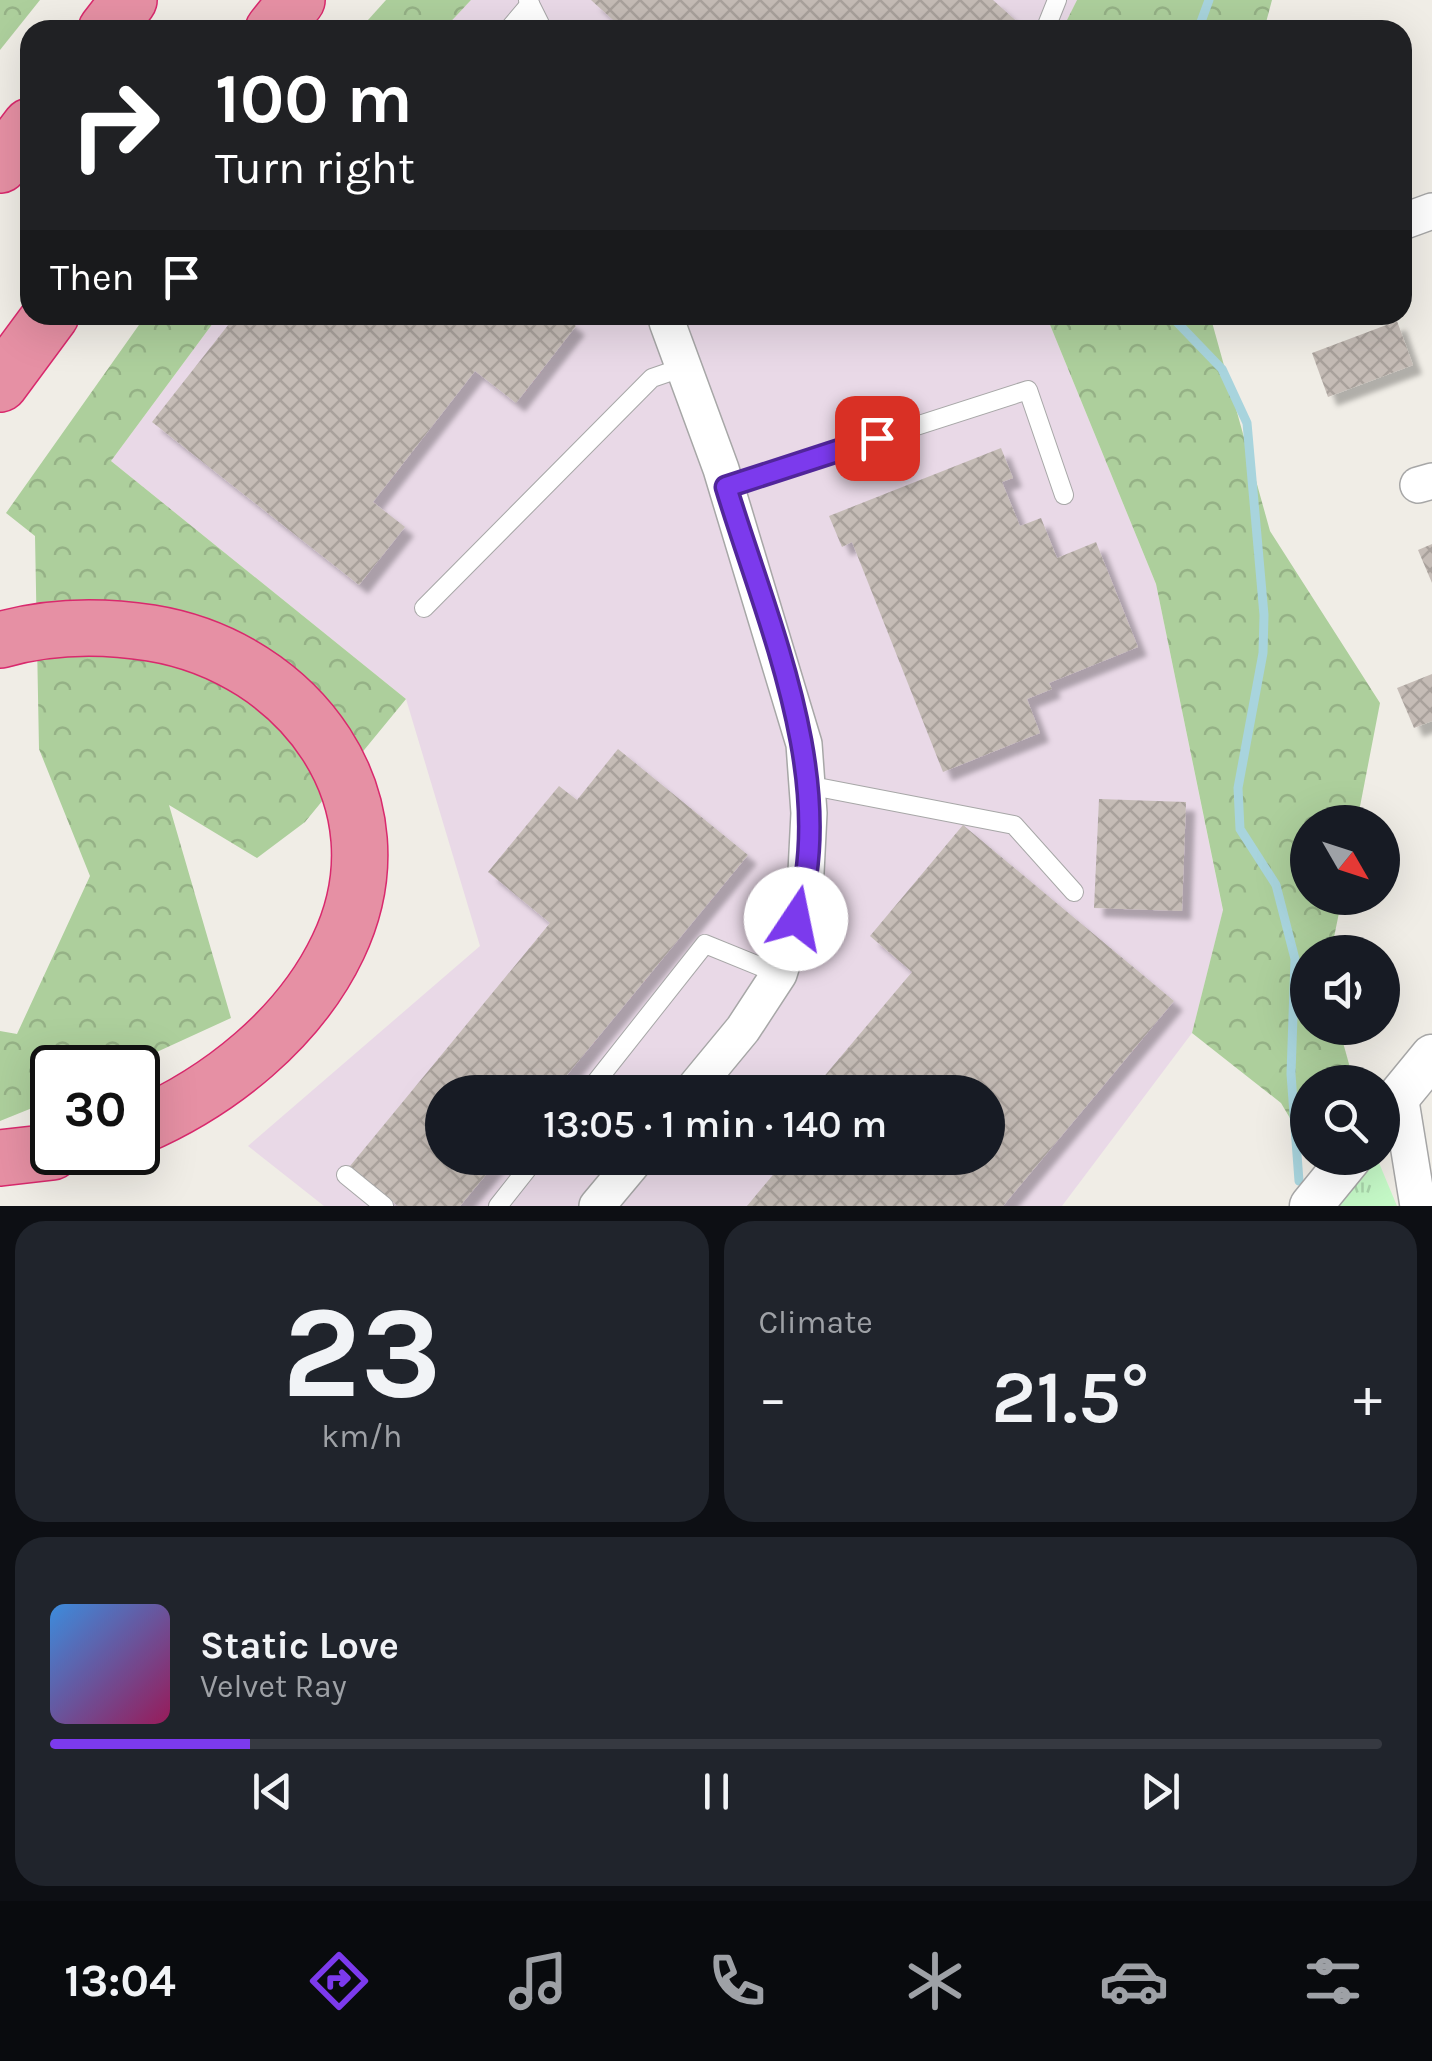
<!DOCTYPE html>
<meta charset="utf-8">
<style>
:root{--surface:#171b24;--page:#20242c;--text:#f1f3f6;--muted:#9ea1a6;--line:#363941;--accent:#7c3aed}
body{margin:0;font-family:Karla,sans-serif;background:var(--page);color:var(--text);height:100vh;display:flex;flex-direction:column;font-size:38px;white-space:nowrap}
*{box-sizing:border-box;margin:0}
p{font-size:32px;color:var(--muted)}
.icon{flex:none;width:55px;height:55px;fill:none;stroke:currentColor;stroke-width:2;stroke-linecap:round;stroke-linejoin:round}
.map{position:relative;height:1206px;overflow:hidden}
.panel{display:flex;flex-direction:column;gap:15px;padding:15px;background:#0d0f14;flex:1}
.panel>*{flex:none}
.hud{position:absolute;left:20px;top:20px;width:1392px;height:305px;border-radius:30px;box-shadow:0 10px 40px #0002;background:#202124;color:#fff;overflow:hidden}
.needle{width:65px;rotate:129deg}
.buttons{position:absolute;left:1290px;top:805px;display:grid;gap:20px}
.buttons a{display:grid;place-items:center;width:110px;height:110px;border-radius:50%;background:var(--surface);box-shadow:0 10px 40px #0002;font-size:50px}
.speed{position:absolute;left:30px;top:1045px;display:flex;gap:20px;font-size:50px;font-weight:700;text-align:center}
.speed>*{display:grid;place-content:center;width:130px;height:130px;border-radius:50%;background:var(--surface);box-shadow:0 10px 40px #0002;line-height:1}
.speed .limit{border:5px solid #111;border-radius:15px;background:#fff;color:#111}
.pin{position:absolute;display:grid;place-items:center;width:85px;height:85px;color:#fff;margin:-42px;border-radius:20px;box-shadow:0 5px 15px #0006}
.me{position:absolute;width:110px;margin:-55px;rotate:11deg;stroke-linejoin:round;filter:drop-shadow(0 0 8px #0008)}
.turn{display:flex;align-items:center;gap:35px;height:210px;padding:0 30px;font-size:45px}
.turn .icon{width:130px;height:130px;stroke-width:2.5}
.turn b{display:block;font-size:70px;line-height:85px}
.then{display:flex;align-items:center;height:95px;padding:0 30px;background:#0003;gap:20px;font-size:38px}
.big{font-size:75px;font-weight:600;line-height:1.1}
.panel .tile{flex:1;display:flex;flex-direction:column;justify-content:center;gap:15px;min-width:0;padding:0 35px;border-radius:30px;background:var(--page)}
.panel .dial{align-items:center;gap:0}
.dial b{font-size:130px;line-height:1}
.song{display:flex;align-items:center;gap:30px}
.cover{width:120px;height:120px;border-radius:15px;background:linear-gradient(135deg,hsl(210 70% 55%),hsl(330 70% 35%))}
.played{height:10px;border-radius:5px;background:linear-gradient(90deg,var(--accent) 15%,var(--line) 15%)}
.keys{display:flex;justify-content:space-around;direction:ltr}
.heat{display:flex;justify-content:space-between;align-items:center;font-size:55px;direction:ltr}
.panel .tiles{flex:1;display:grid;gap:15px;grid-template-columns:1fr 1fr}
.tile:last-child{grid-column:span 2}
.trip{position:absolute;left:425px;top:1075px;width:580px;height:100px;border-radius:50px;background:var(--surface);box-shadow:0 10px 40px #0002;font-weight:600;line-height:100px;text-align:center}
.tabs{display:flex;height:160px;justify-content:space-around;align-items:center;background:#090b0e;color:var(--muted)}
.tabs .icon{width:70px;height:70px}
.tabs .current{color:var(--accent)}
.tabs b{font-size:45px;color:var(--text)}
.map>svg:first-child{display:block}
.industrial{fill:#e9d9e7;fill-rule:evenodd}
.forest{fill:url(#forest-crowns)}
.park{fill:url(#park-tufts)}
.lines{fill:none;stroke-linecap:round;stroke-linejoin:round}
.stream{stroke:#a8d4dd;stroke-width:9}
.building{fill:url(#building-cross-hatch);filter:url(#shadow)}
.service-casing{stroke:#a7a7a7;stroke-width:20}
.minor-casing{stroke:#a7a7a7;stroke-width:38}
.tertiary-casing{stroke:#a7a7a7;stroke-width:45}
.motorway-casing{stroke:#d9296d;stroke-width:58}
.service{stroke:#fff;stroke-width:18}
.minor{stroke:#fff;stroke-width:35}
.tertiary{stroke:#fff;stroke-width:42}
.motorway{stroke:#e690a4;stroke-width:55}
.route-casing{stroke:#51269a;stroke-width:25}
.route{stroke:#7c3aed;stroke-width:18}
</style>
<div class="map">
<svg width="1432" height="1206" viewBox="0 0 1432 1206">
<defs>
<pattern id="forest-crowns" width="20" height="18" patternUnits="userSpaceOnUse" patternTransform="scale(2.5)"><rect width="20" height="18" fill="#adcf9c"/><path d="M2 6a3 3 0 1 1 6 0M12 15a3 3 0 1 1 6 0" fill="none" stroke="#95b186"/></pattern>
<pattern id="park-tufts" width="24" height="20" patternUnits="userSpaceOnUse" patternTransform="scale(2.5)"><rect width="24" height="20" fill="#c5f9c7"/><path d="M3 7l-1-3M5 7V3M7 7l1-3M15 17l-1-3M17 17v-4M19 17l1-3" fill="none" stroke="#a9d5ab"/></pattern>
<pattern id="building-cross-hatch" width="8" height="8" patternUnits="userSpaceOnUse" patternTransform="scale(2.5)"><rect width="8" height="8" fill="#c5bcb6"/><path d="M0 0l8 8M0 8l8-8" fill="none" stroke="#a9a19c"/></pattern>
<filter id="shadow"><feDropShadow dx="9" dy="9" stdDeviation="2.5" flood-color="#0004"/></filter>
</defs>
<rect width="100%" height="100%" fill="#f0ede6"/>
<g class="industrial">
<path d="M471,0h606l-15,30h-619z"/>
<path d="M219,315h827l110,269 67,327 -31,122 -130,173h-738l-76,-60 232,-200 -74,-247 -295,-238zM442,1092h546v66h-546z"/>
</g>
<g class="forest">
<path d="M0,0h40l-40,50z"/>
<path d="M386,0h85l-28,30h-84z"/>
<path d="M1077,0h195l-8,30h-202z"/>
<path d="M146,315h73l-108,146 295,238 -101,123 -48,36 -88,-53 62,213 -107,49 -72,1v32l-52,21v-90l17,3 73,-158 -51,-127 -4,-213 -29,-23z"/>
<path d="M1046,315h164l60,216 110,172 -23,119h-49v76h34l-11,54h-23v76h31l15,54h-46l-1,65 -26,-44 -89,-70 31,-123 -67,-326z"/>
</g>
<path class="park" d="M1362,1158h15l20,48h-75z"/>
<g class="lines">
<g class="stream">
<path d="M1198,30l11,-30"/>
<path d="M1170,315l52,54 25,54 17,192 -1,38 -25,135 2,41 36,56 19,74 -4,115 8,107"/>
</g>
</g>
<g class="building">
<path d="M591,0h402l29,26 -3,4h-395z"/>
<path d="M236,315h326l14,11 -60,77 -41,-32 -102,131 32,25 -46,58 -207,-163z"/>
<path d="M1397,321l16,44 -85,32 -16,-44z"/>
<path d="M1001,448l12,30 -11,4 18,44 21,-8 16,40 39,-16 42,105 -89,36 3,6 -25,10 13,34 -97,39 -91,-230 -10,5 -13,-31z"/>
<path d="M1432,544v39l-14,-33z"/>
<path d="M1432,674v47l-18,7 -17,-40z"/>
<path d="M618,749l130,106 -195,237h-111v66h58l-40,48h-62l-48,-40 200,-243 -62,-51 71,-86 18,14z"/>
<path d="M1099,799l87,3 -4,109 -88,-3z"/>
<path d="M963,825l211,176 -171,205h-256l40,-48h201v-66h-177l101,-120 -42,-36z"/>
</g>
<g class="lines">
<g class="service-casing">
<g id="service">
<path d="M528,0l15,30"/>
<path d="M508,30l22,-26"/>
<path d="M1045,30l12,-30"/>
<path d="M726,487l302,-97 36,105"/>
<path d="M424,608l228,-230 32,-11"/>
<path d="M807,785l207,40 60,67"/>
<path d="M588,1092l117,-148 74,30"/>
<path d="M346,1175l38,31"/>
<path d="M498,1206l38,-48"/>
</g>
</g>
<g class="minor-casing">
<g id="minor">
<path d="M1402,222l30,-11"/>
<path d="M667,322l54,147 83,275 5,69 -4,79 -26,82 -36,55 -52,63"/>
<path d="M1418,485l14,-4"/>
<path d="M1400,1095l18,111"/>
<path d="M597,1206l40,-48"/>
</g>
</g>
<g class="tertiary-casing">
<g id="tertiary">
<path d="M1382,1117l50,-61"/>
<path d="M1311,1206l39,-48"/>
</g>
</g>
<g class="motorway-casing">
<g id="motorway">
<path d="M106,30l23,-30"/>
<path d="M273,30l24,-30"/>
<path d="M0,165l30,-39"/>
<path d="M0,384l51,-69"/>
<path d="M0,640c49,-14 100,-15 151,-7 148,24 257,168 187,314 -39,82 -119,145 -200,180"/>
<path d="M0,1158l52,-6"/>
</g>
</g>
<use href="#service" class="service"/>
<use href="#minor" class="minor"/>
<use href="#tertiary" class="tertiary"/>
<use href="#motorway" class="motorway"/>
</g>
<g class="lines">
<g class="route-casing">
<path id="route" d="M796,919c44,-137 -30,-300 -70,-432l151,-49"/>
</g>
<use href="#route" class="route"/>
</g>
</svg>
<div class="buttons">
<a><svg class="needle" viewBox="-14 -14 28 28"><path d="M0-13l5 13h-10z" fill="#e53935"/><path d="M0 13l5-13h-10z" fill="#9ea1a6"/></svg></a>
<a><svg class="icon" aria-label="sound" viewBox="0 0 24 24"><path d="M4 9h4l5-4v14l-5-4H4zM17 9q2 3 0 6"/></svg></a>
<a><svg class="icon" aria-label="search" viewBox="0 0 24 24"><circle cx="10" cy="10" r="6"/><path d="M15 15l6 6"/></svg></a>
</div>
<div class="speed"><div class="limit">30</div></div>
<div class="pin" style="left:877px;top:438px;background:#d93025"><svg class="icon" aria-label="arrive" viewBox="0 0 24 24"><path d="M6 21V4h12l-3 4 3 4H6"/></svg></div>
<svg class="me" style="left:796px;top:919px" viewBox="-20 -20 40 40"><circle r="19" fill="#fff"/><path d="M0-13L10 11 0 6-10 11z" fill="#7c3aed"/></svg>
<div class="trip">13:05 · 1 min · 140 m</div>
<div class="hud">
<div class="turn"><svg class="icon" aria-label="right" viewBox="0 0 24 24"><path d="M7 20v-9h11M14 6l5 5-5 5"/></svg><div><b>100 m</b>Turn right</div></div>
<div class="then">Then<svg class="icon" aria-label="arrive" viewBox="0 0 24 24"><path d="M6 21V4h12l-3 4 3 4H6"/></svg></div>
</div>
</div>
<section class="panel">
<div class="tiles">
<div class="tile dial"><b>23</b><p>km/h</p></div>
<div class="tile"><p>Climate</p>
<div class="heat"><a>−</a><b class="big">21.5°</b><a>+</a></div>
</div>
<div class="tile">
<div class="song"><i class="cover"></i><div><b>Static Love</b><p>Velvet Ray</p></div></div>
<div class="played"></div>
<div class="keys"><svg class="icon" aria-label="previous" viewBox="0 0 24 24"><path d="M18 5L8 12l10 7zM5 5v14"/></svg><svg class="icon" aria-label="pause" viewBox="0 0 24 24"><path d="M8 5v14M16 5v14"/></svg><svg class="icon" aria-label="next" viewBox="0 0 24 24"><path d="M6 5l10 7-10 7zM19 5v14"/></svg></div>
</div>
</div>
</section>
<nav class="tabs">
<b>13:04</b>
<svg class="icon current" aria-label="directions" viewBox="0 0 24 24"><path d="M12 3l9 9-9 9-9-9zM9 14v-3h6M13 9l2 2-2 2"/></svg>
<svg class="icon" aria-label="music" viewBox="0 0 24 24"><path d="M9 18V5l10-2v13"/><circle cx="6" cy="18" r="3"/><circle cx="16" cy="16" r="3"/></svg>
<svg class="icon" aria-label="phone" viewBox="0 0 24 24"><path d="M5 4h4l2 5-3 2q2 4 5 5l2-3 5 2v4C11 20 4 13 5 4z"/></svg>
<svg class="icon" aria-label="climate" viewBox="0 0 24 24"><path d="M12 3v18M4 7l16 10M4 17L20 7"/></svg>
<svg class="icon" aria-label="car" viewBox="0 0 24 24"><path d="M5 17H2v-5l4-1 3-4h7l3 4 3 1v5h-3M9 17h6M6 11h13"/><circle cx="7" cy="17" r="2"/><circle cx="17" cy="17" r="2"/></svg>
<svg class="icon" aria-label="filters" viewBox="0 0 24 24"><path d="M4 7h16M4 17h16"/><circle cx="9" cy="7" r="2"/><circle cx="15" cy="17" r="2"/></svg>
</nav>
